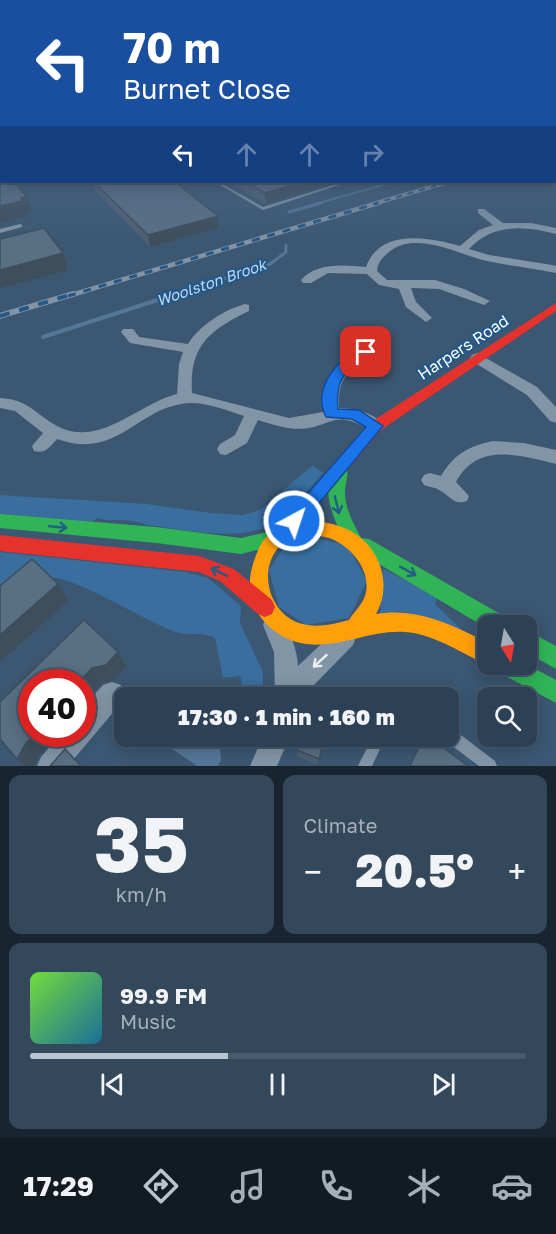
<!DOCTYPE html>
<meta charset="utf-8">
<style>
:root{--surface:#2c4156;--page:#34485c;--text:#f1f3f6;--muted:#a6afb9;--line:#485a6c;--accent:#bac4ce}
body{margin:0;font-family:"Golos Text",sans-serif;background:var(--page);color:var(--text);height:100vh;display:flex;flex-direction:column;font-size:22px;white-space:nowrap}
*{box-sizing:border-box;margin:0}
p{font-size:20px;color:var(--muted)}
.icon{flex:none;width:33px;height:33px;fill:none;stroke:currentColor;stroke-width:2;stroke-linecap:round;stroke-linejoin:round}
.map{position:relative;height:766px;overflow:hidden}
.details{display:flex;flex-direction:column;gap:9px;padding:9px;background:#18242f;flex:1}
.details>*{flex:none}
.hud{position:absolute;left:0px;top:0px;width:556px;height:183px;box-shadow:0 3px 15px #0003,0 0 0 2px var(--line);background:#1a4fa0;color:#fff;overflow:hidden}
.needle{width:39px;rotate:169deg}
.controls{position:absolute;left:477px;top:615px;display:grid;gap:12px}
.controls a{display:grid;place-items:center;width:60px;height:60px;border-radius:12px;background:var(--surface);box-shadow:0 3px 15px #0003,0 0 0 2px var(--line);font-size:30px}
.speed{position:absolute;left:18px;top:669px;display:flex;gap:12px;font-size:30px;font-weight:700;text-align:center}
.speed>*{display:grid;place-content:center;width:78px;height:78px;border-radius:50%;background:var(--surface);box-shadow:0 3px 15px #0003,0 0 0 2px var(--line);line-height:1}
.speed .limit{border:9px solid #d22;background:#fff;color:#111}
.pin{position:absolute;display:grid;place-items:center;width:51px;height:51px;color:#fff;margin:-26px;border-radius:12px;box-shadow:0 3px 9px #0006}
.me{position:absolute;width:66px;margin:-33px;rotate:40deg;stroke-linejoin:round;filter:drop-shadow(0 0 4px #0008)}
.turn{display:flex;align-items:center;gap:21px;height:126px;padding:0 24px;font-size:27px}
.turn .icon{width:78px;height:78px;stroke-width:2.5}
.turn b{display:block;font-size:42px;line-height:51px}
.lanes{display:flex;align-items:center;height:57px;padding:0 24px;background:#0003;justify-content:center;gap:30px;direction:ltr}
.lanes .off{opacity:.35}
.big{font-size:45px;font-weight:800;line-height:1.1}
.details .tile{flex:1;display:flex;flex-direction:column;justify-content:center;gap:9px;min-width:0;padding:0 21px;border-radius:12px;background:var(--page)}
.details .dial{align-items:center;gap:0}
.dial b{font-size:78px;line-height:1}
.song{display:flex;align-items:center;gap:18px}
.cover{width:72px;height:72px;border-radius:9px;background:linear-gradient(135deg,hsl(100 70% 55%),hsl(200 70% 35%))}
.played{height:6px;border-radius:3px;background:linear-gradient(90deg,var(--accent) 40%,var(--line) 40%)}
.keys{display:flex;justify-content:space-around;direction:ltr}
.heat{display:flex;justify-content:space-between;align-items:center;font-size:33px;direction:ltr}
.details .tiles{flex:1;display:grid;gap:9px;grid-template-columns:1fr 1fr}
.tile:last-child{grid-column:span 2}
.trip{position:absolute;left:114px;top:687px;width:345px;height:60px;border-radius:12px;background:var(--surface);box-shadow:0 3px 15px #0003,0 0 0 2px var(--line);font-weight:800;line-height:60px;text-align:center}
.menu{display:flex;height:96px;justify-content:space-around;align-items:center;background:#121a22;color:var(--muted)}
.menu .icon{width:42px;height:42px}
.menu .active{color:var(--accent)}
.menu b{font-size:27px;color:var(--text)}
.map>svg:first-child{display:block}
.green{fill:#396e9f}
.water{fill:#547798}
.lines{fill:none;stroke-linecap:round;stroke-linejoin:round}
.stream-far2{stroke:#547798;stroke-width:2}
.stream-far1{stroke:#547798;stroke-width:3}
.stream{stroke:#547798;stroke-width:4}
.lane{fill:#8295a7;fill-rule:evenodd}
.street{fill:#8295a7;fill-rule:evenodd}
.fast{fill:#30b455;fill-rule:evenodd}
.slow{fill:#ff9f0a;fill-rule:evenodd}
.jam{fill:#e5322d;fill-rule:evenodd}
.rail-far2-casing{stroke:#8293a5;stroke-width:4}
.rail-far1-casing{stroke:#8293a5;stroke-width:4.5}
.rail-casing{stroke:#8293a5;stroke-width:6}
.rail-far2{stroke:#245889;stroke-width:2;stroke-dasharray:6;stroke-linecap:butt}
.rail-far1{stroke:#245889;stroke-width:3;stroke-dasharray:8;stroke-linecap:butt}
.rail{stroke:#245889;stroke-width:4;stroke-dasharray:10;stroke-linecap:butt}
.wall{fill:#4d5f72}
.shaded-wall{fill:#3e4e5c}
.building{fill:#596f84;stroke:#3e4e5c;stroke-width:1.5}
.oneway{stroke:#255d86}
.oneway2{stroke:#eceff2}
.route{fill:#1a73e8;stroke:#114b97;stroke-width:1.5}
.labels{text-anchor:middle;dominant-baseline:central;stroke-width:4.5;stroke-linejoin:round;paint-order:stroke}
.far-water-label{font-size:15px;font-style:italic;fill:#bcd8f1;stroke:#245889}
.street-label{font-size:16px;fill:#fff;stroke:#245889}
</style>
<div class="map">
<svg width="556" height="766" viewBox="0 0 556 766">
<rect width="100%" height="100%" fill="#3b5772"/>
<g class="green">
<path d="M313,465l10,8c-14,15 -28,35 -45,47 -32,25 -95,9 -132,5 -16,-8 -31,-2 -49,-7l-7,5 -90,-9v-19l147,9 64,9 32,2 17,-5z"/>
<path d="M305,536l42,9 20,36 -18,37 -43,7 -27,-18 -10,-37 17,-26z"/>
<path d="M0,552l186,20 22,6 33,28 -1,17 23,49v25h-18l-5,-21 -17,2 -8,-40c-15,-7 -22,-2 -35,-5 -36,-10 -106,-61 -140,-56 -13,1 -27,7 -40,10z"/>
<path d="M383,569l54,27 -2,8 29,28 -84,-19z"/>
</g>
<path class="water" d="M155,737h64l2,23 -3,6h-21z"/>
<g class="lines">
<path class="stream-far2" d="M315,204l79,-22"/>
<g class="stream-far1">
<path d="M289,212l32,-9"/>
<path d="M171,296l99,-32 16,-12v-7"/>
</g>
<path class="stream" d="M43,337l133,-43"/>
<g class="lane">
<path d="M215,182h4l44,25 80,-25h5l-85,28z"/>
<path d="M20,224l2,1v2l-22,6v-4z"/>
<path d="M448,728l5,1 42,32 2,5h-18l-36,-27v-3h5z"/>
<path d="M373,736h13l-14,30h-14z"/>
</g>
<g class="street">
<path d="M478,209h6l19,14h28l25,5v6c-31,-8 -63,-11 -87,15l20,6 63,10 4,1v7c-23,-5 -46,-7 -69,-12 -28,-6 -71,-31 -98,-9 -7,6 -11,10 -12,19l10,9h48l29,9 26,12 -6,4 -45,-16 -28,-1 5,14 16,16 -6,4 -20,-15 -7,-18 -20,-4 -12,-11 -39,-1 -17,10h-8l-2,-3c16,-18 43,-15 65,-13 14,-39 63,-30 94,-21l19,-16 14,-5 -15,-12z"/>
<path d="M245,304l4,1v6c-39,19 -60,34 -57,82l97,25 34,-6c0,-30 12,-56 44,-64l7,4 -2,3c-25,15 -34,23 -33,53 14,0 37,5 45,18l-2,4c-13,4 -23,-9 -36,-10 -11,-2 -21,4 -32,7 -21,5 -36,-1 -56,-7l-11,23 -21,12 -6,-1 -3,-5 3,-5 15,-9 9,-19c-19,-6 -43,-16 -63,-12 -45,7 -66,56 -124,35 -7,8 -12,15 -23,12l-2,-5 11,-13 -28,-22 -15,-3v-10c30,1 37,19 61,30 40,18 79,-25 116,-34l2,-30 4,-12 -53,-9 -9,-11 2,-3h10l6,8 49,7c12,-19 36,-34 57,-40z"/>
<path d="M477,353l60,34 19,20v16l-6,-2 -23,-26 -55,-34 -2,-3 2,-3z"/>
<path d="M493,441l31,2 32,7v14c-36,-9 -79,-22 -100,18l13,14 -2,5c-14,5 -17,-6 -28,-11 -4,-3 -10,-3 -15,-5l-3,-5 3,-5 6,-2 11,3c13,-22 28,-30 52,-35z"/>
<path d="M274,614l8,3c8,17 15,30 16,49l39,-37 8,-3 8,3 3,8 -3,8 -40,41 -8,12h-30l-1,-46 -11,-27 3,-8z"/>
<path d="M112,682l9,3 3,9 -3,9 -53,63h-31l4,-9 20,-23h21v-26l21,-23z"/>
<path d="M263,736h27l-13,30h-27z"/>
</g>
<g class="fast">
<path d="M340,464l6,2c4,8 -2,20 -1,29 1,16 9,29 16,43l8,1 140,80 3,7h-24v3l-131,-78 -3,-6 -8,-1c-12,-25 -26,-52 -12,-78z"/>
<path d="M0,514l156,13 85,11 39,-9 6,2 3,6 -3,6 -45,11 -85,-11 -156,-15z"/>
<path d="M526,630l30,16v23l-30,-17z"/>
<path d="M496,664h30l30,16v23l-58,-31z"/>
</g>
<path class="slow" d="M308,520c14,1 28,4 41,10 31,16 44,54 27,84 41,-7 77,11 112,29v21h2l-2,2 -7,-4c-24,-12 -49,-28 -76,-30 -42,-3 -80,26 -121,5 -10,-5 -20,-14 -26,-24 -13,-24 -9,-42 1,-65 9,-20 29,-24 49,-28zM308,535c10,1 19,1 28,6 19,10 36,33 29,55 -3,9 -12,17 -16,24 -15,4 -31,8 -46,4 -32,-7 -46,-51 -25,-76 8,-9 20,-11 30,-13z"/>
<g class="jam">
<path d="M556,303v8l-175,119 -92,109 -6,3 -6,-3 -3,-5 3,-5 94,-107z"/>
<path d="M0,535l199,21 35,13 38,31 3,7 -3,7 -7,3 -7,-3 -38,-33 -21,-9 -199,-21z"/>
</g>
<g class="rail-far2-casing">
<path id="rail-far2" d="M373,204l75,-22"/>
</g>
<g class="rail-far1-casing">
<path id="rail-far1" d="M68,296l310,-93"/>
</g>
<g class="rail-casing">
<path id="rail" d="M0,316l73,-22"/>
</g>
<use href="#rail-far2" class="rail-far2"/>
<use href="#rail-far1" class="rail-far1"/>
<use href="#rail" class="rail"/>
</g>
<g class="wall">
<path d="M93,182h82l44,46 -69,19 -54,-55z"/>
<path d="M229,182h108l-71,22z"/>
<path d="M424,736l44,30h-59z"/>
<path d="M323,744l-6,21 -20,-9v-6z"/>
</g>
<g class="shaded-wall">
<path d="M0,153h2v12l-2,1z"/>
<path d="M302,182h35l-71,22 -1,-11z"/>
<path d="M27,197l5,15 -6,2 1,3 -27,6v-17z"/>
<path d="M218,216l1,12 -69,19 -2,-12z"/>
<path d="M63,253l5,17 -68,18v-18z"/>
<path d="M58,584l10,17 -68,61v-27z"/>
<path d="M118,652l8,15 -12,13 -13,3 -19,21v-22h-3l13,-14z"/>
<path d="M35,734h23l-19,22 -5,10h-9l-8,-7 9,-16z"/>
</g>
<g class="building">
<rect x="0" y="133" width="2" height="20"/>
<path d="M0,178h2v4h12l13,15 -6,1 1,3 -22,5z"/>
<path d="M94,182h81l43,34 -70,19z"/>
<path d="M247,182h55l-37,11z"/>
<path d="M44,228l19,25 -63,17v-31z"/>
<path d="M32,559l26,25 -58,51v-49z"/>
<path d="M84,620l34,32 -12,13 -14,3 -13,14h-47v52h3l-9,9 -9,16 -17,-20v-37z"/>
<path d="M301,736l24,1 -6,22 -22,-9z"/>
<path d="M424,736h4l40,30h-58z"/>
<path d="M65,749l16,17h-31z"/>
</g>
<defs><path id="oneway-shaft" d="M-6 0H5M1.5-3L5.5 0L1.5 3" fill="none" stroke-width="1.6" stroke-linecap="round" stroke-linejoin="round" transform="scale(1.5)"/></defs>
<g class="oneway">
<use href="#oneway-shaft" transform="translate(337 505) rotate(76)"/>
<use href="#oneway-shaft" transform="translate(58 527) rotate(5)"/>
<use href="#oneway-shaft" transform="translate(408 571) rotate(29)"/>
<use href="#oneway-shaft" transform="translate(219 572) rotate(-154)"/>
</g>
<use class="oneway2" href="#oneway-shaft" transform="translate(320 661) rotate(138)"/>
<linearGradient id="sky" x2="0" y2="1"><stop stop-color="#20303f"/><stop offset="0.55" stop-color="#4f6987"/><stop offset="1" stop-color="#4f6987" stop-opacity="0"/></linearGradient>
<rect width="556" height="241" fill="url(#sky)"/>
<path class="route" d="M366,348l5,1v6c-25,14 -36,23 -33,54l21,1 24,16 -83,100 -6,3 -6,-3 -2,-5 2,-5 78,-89 -14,-8 -26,-2c-15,-29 13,-62 40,-69z"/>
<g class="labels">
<g class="far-water-label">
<text transform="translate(211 282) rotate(-19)">Woolston Brook</text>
</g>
<g class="street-label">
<text transform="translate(463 347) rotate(-33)">Harpers Road</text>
</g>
</g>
</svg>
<div class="controls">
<a><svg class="needle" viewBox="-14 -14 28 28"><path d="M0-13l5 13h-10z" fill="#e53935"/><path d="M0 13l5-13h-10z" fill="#a6afb9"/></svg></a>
<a><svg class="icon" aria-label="search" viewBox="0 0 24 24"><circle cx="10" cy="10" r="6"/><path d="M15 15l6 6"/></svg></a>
</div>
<div class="speed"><div class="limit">40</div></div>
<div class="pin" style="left:366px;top:352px;background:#d93025"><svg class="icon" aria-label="arrive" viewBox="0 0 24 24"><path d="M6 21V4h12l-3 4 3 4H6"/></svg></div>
<svg class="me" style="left:294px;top:521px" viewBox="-20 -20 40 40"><circle r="17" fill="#1a73e8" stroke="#fff" stroke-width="3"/><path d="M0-11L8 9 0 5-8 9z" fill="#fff"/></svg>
<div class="trip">17:30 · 1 min · 160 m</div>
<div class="hud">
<div class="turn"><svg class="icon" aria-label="left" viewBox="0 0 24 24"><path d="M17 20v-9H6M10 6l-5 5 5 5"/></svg><div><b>70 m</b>Burnet Close</div></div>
<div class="lanes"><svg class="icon" aria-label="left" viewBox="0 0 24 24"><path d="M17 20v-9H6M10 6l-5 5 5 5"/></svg><svg class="icon off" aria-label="ahead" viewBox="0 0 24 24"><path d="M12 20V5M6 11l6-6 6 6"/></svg><svg class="icon off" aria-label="ahead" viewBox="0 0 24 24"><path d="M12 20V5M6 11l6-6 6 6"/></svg><svg class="icon off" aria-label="right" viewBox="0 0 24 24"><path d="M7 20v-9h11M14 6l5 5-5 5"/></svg></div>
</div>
</div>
<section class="details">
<div class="tiles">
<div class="tile dial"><b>35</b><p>km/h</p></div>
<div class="tile"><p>Climate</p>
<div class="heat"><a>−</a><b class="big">20.5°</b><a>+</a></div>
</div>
<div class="tile">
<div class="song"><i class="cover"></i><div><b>99.9 FM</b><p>Music</p></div></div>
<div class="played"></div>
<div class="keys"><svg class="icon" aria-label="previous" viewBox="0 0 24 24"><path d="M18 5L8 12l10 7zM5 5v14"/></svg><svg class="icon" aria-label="pause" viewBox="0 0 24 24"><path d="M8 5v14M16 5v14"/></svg><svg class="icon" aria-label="next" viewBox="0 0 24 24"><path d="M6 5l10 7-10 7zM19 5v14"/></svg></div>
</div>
</div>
</section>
<nav class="menu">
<b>17:29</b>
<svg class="icon active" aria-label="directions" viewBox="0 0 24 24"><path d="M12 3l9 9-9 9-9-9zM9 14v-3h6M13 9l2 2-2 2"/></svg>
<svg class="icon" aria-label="music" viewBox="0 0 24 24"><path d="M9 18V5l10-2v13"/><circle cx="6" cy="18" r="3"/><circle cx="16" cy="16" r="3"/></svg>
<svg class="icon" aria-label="phone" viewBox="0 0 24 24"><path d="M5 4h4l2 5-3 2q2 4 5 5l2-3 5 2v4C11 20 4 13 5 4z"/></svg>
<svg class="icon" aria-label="climate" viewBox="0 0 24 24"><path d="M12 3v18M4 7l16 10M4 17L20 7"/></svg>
<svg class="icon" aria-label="car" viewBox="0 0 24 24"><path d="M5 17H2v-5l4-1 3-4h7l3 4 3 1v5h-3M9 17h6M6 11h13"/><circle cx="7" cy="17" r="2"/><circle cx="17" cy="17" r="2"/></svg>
</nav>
